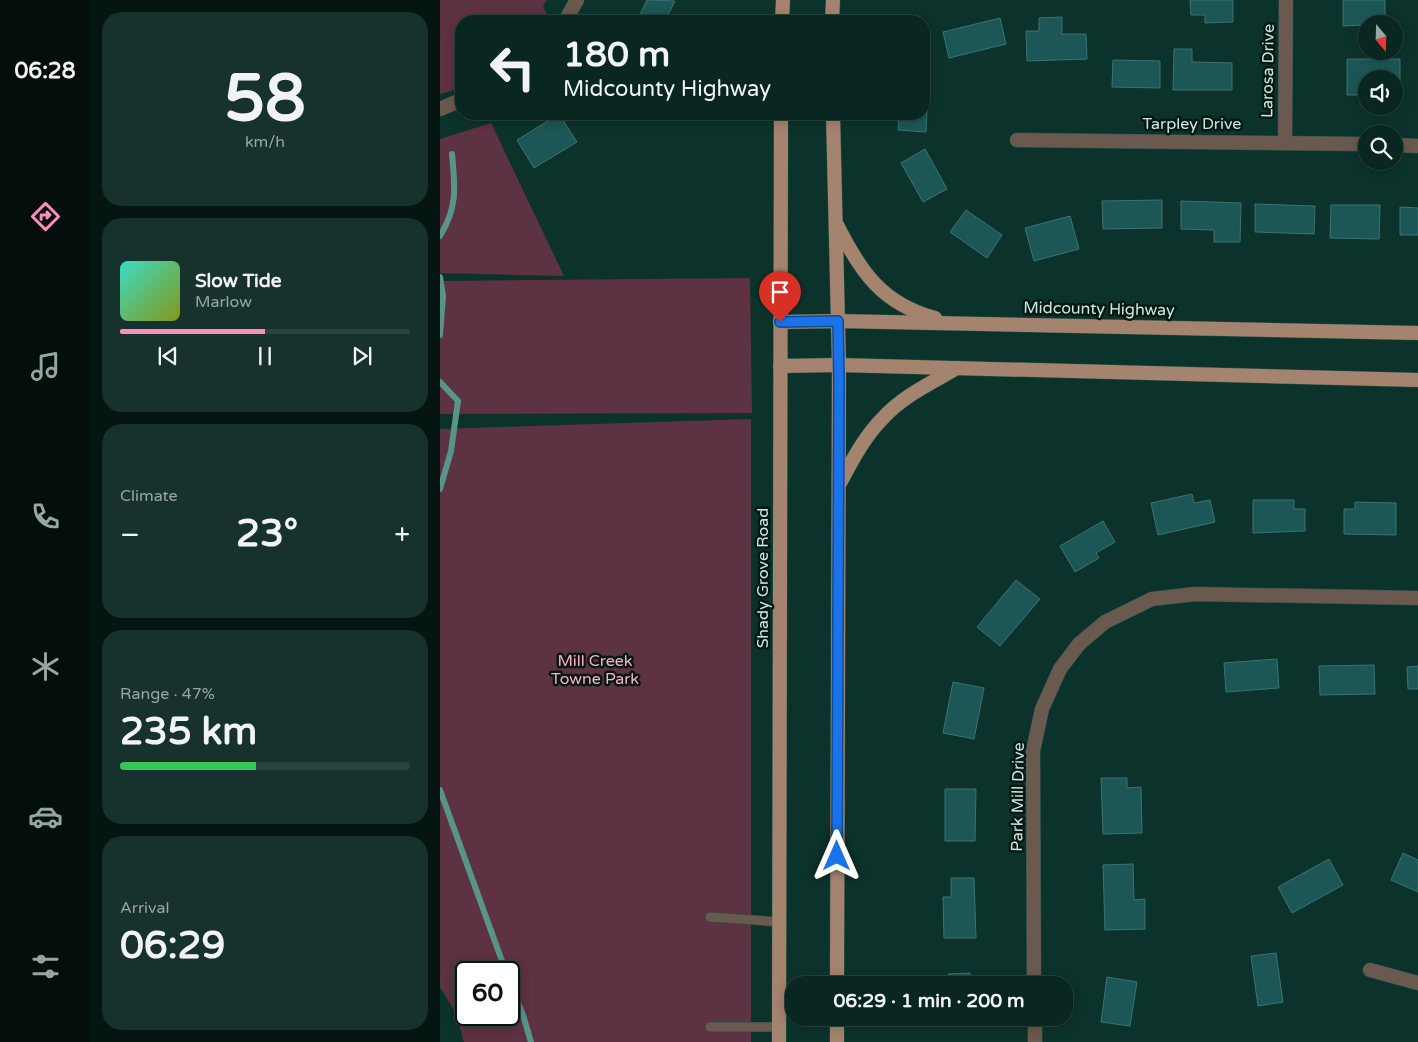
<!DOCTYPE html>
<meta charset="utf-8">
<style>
:root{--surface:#092620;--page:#17322d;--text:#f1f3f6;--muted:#99a5a5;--line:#29433e;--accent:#fe8ebb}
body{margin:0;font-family:"Varela Round",sans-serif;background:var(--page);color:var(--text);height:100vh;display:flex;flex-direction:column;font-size:19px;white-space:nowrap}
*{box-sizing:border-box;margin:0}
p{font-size:16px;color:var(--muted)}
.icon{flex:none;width:28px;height:28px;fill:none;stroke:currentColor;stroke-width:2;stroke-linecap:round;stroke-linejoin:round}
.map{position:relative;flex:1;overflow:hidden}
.details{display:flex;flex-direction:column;gap:12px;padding:12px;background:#051512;width:350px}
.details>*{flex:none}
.banner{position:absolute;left:15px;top:15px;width:475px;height:105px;border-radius:20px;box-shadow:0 2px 12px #0003,0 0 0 1px var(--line);background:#092620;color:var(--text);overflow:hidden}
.needle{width:32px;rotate:161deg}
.tools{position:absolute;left:918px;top:15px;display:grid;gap:10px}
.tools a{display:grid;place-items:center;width:45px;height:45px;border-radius:50%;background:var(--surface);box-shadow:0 2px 12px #0003,0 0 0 1px var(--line);font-size:25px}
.speed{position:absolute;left:15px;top:961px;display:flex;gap:10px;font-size:25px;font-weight:700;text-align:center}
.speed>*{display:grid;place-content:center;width:65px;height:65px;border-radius:50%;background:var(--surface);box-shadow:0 2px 12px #0003,0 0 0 1px var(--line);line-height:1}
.speed .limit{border:2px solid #111;border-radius:8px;background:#fff;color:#111}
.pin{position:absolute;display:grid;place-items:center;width:42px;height:42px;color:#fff;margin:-51px -21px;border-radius:50% 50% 50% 0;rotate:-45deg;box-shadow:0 0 5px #0007}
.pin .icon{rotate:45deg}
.me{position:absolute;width:55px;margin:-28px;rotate:0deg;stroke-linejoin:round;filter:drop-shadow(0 0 4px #0008)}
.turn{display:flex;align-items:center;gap:18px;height:105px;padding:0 25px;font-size:22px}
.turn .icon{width:65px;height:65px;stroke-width:2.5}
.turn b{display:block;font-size:35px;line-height:42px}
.big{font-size:38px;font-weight:700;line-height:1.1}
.details .card{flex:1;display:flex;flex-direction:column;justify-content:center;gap:8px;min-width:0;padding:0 18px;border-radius:20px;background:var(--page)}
.details .dial{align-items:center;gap:0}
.dial b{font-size:65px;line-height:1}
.song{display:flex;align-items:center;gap:15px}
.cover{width:60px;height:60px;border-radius:8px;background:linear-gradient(135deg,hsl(170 70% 55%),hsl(70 70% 35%))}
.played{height:5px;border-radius:2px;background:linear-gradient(90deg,var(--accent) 50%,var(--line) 50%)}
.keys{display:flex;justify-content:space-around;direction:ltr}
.heat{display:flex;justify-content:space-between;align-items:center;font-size:28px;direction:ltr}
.charge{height:8px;border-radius:4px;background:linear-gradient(90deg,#34c759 47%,var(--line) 0)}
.trip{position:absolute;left:345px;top:976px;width:288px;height:50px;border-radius:20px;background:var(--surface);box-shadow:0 2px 12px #0003,0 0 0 1px var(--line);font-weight:700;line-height:50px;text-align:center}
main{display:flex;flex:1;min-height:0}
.tab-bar{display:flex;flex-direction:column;width:90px;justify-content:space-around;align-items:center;background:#040f0d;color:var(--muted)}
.tab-bar .icon{width:35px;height:35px}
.tab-bar .selected{color:var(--accent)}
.tab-bar b{font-size:22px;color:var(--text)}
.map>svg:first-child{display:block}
.green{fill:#5d3243;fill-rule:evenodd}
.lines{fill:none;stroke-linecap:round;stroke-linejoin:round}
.stream{stroke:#589588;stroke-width:6}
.building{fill:#1d5656;stroke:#3c7373}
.service-casing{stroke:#2b5048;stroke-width:10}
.minor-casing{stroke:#2b5048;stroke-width:15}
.primary-casing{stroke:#2b5048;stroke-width:15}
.service{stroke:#69594e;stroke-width:9}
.minor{stroke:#69594e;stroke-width:14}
.primary{stroke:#a4846f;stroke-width:14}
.route-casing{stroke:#114b97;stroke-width:12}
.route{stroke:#1a73e8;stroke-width:9}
.labels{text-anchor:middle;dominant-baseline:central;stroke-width:5;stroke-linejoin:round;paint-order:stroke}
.street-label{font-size:16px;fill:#cde7df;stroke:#041914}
.park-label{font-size:16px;fill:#feaccb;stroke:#041914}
</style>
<main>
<nav class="tab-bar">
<b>06:28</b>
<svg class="icon selected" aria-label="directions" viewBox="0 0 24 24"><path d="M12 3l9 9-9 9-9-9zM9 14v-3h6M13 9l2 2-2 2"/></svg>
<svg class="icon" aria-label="music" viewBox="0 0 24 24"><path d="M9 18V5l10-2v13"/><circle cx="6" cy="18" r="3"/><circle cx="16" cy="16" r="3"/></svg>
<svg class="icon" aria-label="phone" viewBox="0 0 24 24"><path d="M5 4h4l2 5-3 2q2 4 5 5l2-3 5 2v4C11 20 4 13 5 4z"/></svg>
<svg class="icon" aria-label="climate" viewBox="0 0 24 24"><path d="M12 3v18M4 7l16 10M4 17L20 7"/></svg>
<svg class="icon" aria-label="car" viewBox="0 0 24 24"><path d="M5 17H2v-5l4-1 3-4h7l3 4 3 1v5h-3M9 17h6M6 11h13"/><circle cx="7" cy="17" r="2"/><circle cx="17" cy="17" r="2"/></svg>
<svg class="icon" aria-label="filters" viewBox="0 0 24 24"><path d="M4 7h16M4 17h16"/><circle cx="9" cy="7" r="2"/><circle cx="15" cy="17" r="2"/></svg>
</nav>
<section class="details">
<div class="card dial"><b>58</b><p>km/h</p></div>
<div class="card">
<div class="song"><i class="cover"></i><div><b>Slow Tide</b><p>Marlow</p></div></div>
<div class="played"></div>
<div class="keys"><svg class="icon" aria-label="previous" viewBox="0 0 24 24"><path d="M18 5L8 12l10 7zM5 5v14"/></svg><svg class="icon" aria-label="pause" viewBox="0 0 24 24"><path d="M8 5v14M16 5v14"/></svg><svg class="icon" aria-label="next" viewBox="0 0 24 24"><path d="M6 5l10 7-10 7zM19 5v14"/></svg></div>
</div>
<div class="card"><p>Climate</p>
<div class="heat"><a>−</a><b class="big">23°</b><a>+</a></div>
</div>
<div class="card"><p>Range · 47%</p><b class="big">235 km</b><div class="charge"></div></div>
<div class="card"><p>Arrival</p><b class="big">06:29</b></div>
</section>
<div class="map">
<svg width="978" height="1042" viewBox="0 0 978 1042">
<rect width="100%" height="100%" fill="#0c332b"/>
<g class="green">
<path d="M0,0h107l-4,6 6,12 -2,3h-86v67l-21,6z"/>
<path d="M51,123l73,153 -124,-3v-134z"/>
<path d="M310,278l2,135 -312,1v-133z"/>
<path d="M311,419v623h-287l-8,-28 -16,-27v-558zM26,972h43v43h-43z"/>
</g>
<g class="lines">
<g class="stream">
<path d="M0,236c18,-29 15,-50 12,-82"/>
<path d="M0,277l3,19 -3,39"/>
<path d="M0,382l18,19 -7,50 -11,38"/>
<path d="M0,790l66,182"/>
<path d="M69,980l14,35 8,27"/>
</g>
</g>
<g class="building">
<path d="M207,0l28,1 -10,20h-28z"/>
<path d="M750,0h43v22l-28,1v-8h-14z"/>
<path d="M903,0h42v24l-42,2z"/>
<path d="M622,17v17h24l1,25 -60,2 -1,-30h13v-13z"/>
<path d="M560,18l6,26 -57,14 -6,-26z"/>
<path d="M734,49h18v13l40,1v27h-59z"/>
<path d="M907,59h53v30h-6v-10h-28v16h-19z"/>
<path d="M673,60l47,1v27l-48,-1z"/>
<path d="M484,72h5l-3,60 -28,-2 1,-16h25z"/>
<path d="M119,114l18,28 -43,26 -17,-28z"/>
<path d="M485,149l22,40 -24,13 -22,-39z"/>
<path d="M722,200v28l-59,1 -1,-28z"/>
<path d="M741,201l60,2 -1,39h-26v-12l-33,-1z"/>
<path d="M815,204l60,2 -1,28 -59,-2z"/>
<path d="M891,205h49l-1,34 -49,-1z"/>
<path d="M960,207l18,1v27h-18z"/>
<path d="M526,210l36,25 -15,23 -37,-26z"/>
<path d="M630,216l9,33 -45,12 -9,-33z"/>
<path d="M752,494l2,9 16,-3 5,22 -57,13 -7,-32z"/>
<path d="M813,500h41v9h11v22l-52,2z"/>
<path d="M915,502l41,1v32l-52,-1v-25h11z"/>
<path d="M663,521l12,21 -19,11 3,5 -24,14 -15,-26z"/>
<path d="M576,580l24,19 -40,47 -23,-19z"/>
<path d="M837,659l2,29 -53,4 -2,-29z"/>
<path d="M934,665l1,29 -55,1 -1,-29z"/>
<path d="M978,666v23h-10l-1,-22z"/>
<path d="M513,682l31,6 -10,51 -31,-6z"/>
<path d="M661,778h26v10l14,-1 1,46 -39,1z"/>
<path d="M505,789h31l-1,52h-30z"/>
<path d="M963,853l15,7v32l-27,-12z"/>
<path d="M889,859l14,26 -51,28 -14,-26z"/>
<path d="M693,864l1,36 11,-1v30l-40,1 -2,-65z"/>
<path d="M511,878h23l2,60h-32l-1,-41h8z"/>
<path d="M836,953l7,49 -25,4 -7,-50z"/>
<path d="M530,973v12h-21l-1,-11z"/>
<path d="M667,977l30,5 -7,44 -29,-4z"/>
<path d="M504,1018h28v6l-28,1z"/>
</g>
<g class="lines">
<g class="service-casing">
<g id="service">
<path d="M270,917l71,5"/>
<path d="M270,1027h70"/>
</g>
</g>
<g class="minor-casing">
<g id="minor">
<path d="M125,21l12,-21"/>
<path d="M0,109l21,-9"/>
<path d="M577,140l349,4"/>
<path d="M845,142l1,-142"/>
<path d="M954,145l24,1"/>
<path d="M930,970l48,13"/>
<path d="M594,985l-1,-234 9,-42 18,-40 19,-25 26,-22 47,-23 43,-5 223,4"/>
<path d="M595,1018v24"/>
</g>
</g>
<g class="primary-casing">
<g id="primary">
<path d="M342,21l1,-21"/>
<path d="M392,21l1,-21"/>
<path d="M393,114l6,251 -2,620"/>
<path d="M397,225c23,46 45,79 98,93"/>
<path d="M340,322l58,-1 580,12"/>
<path d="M340,366l59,-1 579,15"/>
<path d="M400,483c12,-22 24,-46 43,-65 20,-22 48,-35 74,-50"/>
<path d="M397,1018v24"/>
<path d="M339,1042l2,-928"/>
</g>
</g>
<use href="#service" class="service"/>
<use href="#minor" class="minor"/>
<use href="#primary" class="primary"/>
</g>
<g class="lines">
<g class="route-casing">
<path id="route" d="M340,322l58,-1 1,61 -2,474"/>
</g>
<use href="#route" class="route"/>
</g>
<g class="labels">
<g class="street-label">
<text transform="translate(828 71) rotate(-89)">Larosa Drive</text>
<text x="752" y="124">Tarpley Drive</text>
<text transform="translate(659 309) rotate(1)">Midcounty Highway</text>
<text transform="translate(323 578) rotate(-90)">Shady Grove Road</text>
<text transform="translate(578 797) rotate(-89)">Park Mill Drive</text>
</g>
<g class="park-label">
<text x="155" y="661">Mill Creek<tspan x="155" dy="18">Towne Park</tspan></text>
</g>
</g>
</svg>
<div class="tools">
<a><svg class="needle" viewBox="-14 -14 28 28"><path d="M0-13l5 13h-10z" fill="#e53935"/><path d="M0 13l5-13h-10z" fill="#99a5a5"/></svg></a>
<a><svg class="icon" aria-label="sound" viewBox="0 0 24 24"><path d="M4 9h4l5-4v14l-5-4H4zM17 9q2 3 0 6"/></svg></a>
<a><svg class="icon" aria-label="search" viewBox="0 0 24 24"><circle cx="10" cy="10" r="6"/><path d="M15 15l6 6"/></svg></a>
</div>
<div class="speed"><div class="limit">60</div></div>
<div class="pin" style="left:340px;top:322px;background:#d93025"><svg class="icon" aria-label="arrive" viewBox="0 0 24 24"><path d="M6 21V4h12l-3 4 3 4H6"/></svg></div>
<svg class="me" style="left:397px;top:856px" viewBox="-20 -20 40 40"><path d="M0-17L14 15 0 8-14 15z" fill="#1a73e8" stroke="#fff" stroke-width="4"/></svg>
<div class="trip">06:29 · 1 min · 200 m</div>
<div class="banner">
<div class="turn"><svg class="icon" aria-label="left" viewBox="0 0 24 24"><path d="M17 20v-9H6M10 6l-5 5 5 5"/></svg><div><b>180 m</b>Midcounty Highway</div></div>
</div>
</div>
</main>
